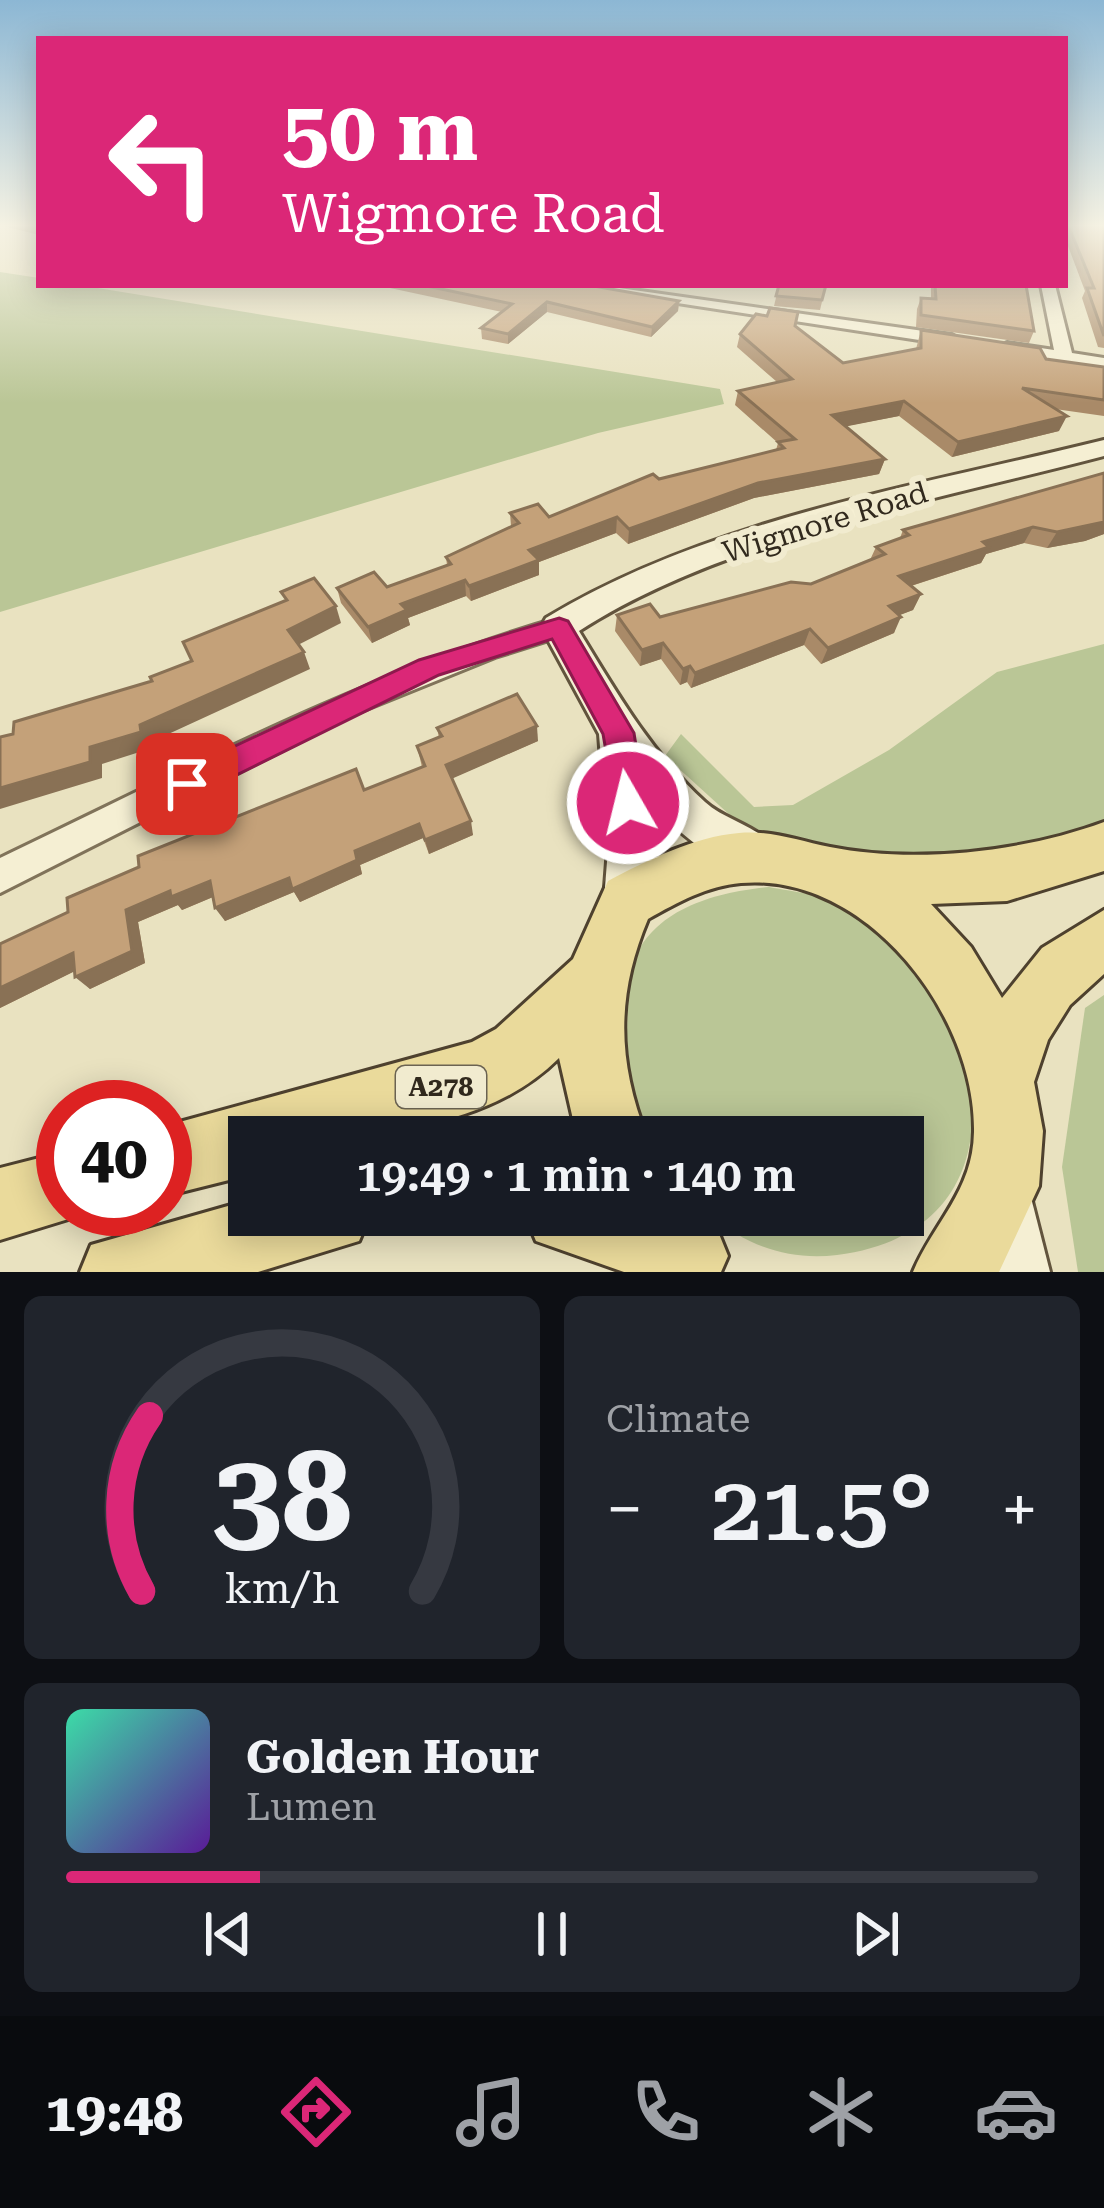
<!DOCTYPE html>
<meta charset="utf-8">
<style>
:root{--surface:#171b24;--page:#20242c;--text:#f1f3f6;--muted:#9ea1a6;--line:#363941;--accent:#db2777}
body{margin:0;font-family:"Roboto Serif",serif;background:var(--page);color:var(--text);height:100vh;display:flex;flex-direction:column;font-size:45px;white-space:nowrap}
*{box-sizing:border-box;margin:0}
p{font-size:39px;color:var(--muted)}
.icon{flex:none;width:66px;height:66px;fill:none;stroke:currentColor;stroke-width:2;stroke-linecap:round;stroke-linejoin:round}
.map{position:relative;height:1272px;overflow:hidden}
.panel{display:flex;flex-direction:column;gap:24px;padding:24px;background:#0d0f14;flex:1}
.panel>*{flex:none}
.banner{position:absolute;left:36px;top:36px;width:1032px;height:252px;border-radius:0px;box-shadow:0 6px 30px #0003;background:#db2777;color:#fff;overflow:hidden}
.speed{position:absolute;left:36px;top:1080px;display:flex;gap:24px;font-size:60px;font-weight:700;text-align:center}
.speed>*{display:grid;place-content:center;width:156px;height:156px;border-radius:50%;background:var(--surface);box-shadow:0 6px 30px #0003;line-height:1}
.speed .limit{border:18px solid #d22;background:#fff;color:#111}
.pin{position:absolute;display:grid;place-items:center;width:102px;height:102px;color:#fff;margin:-51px;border-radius:24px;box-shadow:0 6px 18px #0006}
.me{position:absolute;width:132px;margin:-66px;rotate:352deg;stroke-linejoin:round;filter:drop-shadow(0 0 9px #0008)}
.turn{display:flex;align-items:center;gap:42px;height:252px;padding:0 48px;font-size:54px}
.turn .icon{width:156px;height:156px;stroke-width:2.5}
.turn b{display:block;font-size:84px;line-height:102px}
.big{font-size:90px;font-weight:600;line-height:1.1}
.panel .card{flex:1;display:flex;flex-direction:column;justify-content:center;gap:18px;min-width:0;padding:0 42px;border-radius:18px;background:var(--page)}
.panel .dial{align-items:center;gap:0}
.dial svg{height:312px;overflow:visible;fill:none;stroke:var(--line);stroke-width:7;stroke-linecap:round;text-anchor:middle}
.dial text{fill:var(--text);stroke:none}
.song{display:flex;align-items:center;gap:36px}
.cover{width:144px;height:144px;border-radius:18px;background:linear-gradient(135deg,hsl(160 70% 55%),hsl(270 70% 35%))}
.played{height:12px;border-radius:6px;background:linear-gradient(90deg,var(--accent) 20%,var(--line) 20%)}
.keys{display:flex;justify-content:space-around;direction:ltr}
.heat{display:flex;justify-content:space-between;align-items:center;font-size:66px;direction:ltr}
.panel .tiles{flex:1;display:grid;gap:24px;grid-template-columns:1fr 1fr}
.card:last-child{grid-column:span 2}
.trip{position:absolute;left:228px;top:1116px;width:696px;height:120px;border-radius:0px;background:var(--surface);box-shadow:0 6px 30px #0003;font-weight:600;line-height:120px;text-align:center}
.tab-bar{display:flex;height:192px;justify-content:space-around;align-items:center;background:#090b0e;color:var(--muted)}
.tab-bar .icon{width:84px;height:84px}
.tab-bar .current{color:var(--accent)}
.tab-bar b{font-size:54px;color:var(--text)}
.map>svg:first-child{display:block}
.green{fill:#bac696}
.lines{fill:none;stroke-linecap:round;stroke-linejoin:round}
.street-casing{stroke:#80735a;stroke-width:6}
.secondary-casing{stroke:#62543d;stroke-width:6}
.primary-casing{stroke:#4e412e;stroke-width:6}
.street{fill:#f5efd3;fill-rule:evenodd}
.secondary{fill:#f5efd3;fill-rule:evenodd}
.primary{fill:#eada9b;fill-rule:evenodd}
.wall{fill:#a98a68}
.shaded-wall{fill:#897155}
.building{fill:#c4a179;stroke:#897155;stroke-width:3}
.route{fill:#db2777;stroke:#8e194d;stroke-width:3}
.labels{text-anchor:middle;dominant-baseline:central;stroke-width:12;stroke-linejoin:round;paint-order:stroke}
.shield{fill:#f1ebcf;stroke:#6b6352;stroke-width:3}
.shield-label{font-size:27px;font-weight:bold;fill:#31291d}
.street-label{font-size:30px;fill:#31291d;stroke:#f1ebcf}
</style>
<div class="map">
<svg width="1104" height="1272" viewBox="0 0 1104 1272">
<rect width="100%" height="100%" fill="#e9e2c0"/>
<g class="green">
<path d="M0,272l39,6v7h40l641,104 4,15 -126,29 -598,179z"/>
<path d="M1104,644v176l-24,13 -94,24 -145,3 -98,-33 -78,-71 16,-22 73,73 39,-2 96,-55 108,-78z"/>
<path d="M769,887c26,5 58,8 81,21 137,79 192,321 -13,347 -47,6 -91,-9 -127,-40h193v-78h-253c-17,-31 -24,-72 -23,-107 1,-20 -1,-46 5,-65 20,-57 85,-73 137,-78z"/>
<path d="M1104,995v277h-26l-16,-105 23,-159z"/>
</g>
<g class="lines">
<g class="street-casing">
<g id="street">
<path d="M560,285h38l354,50 8,5 -8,5z"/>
<path d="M1041,285h14l17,68 32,5v10l-103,-16 -2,-4 8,-5 47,7z"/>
<path d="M559,618l9,2 4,7 -4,7 -73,23 -141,57 -354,179v-35c184,-88 362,-183 559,-240z"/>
</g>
</g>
<g class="secondary-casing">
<g id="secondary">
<path d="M1104,440v16c-167,44 -379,81 -525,175 37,61 73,123 126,171 23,21 60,24 73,54l-7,15 -16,6c-44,-17 -78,-44 -108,-80l7,52 -2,51 -7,16 -17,7 -17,-7 -7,-16 4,-51 -9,-115 -58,-107 5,-9c165,-100 373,-132 558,-178z"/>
<path d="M1004,1169l22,9 24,94h-66l-11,-72 9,-22z"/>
</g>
</g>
<g class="primary-casing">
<g id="primary">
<path d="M1104,822v49l-97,30 -76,3 40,43 31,51 40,-50 62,-38v64l-34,31 -22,35 -14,42 9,49 -4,55 -40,86h-86c21,-50 60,-81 61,-140 2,-116 -107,-260 -233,-249 -34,3 -63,19 -93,36 -32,76 -31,142 -1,218h-70l-18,-79c-79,79 -207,79 -310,79v38l-84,21v-70l307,-84 24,-13 77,-70 35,-78c40,-21 85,-44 131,-48 32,-3 60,8 91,14 84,17 193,5 274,-25z"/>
<path d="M63,1152v57h27l-2,4 -88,27v-72z"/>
<path d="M249,1200v15h121l-11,26 -101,31h-178l11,-27z"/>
<path d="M525,1215h155l37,14 11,27 -7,16h-97l-88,-31z"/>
</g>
</g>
<use href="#street" class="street"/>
<use href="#secondary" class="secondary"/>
<use href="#primary" class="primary"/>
</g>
<g class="wall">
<path d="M0,225h39v10z"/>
<path d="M1065,225h38l1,3v120l-6,-1 -16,-49 3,-7 -20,-53z"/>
<path d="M376,285h212l91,16 -1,10 -27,26 -104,-25 -39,32 -26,-5 -1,-11 21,-16z"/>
<path d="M779,285h47l-6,25 -46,-4z"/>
<path d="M931,285h95l8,46 -5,12 -113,-16 1,-18 4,-11 10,1z"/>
<path d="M795,326l48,37 73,-14 5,-19 125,29 58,8v49l-49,-7 4,22 -107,26 -53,-41 -53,10 39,33 -6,15 -125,24 -126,46 -12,-11 -77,29v13l-68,26 -5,-5 -58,22 2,7 -38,18 -31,-40 -4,-15 50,-1 60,-22 -1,-8 65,-31 -1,-13 39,4 110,-38 117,-29 2,-7 -43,-38 3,-14 39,-9 -40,-35 3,-13z"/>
<path d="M1104,473v61l-19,7 -38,7 -23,-5 -38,11 -5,9 -70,23 10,8 -8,16 -14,5 -5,18 -73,31 -17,-19 -113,43 -4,-6 -7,3 -19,-26 -21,7 -25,-35 2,-16 43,2 151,-33 59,-24 6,-13 24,-9 3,-8z"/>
<path d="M437,728l101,13 -86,37 21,57 -44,19 -6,-16 -63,27 2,9 -62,28 -6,-10 -69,29 -12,-24 -31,13 -4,-5 -40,17 7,41 -55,26 -15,-18 -75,37v-64l422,-177 -5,-21 22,-8z"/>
</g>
<g class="shaded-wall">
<path d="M679,301l-1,10 -27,26 1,-10z"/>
<path d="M547,302v10l-39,32v-10z"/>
<path d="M904,401l-5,15 -71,14 4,-15z"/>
<path d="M1067,416l-8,15 -107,26 6,-15z"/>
<path d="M885,459l-6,15 -125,24 -126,46 1,-15 129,-46z"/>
<path d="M617,517l-1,16 -77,29v13l-68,26 -2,-15 60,-36z"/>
<path d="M1104,522v12l-19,7 -38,7 10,-16z"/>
<path d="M1033,527l-9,16 -38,11 -5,9 -89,29 7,-16 84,-34z"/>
<path d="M465,580l1,16 -58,22 2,7 -38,18 -4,-16 33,-23z"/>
<path d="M921,594l-8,16 -31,12 7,-16z"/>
<path d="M336,606l5,17 -47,24 -6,-17z"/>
<path d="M901,617l-7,16 -73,31 7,-16z"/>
<path d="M810,629l-6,16 -113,43 4,-15z"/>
<path d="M663,643l-2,16 -21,7 2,-16z"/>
<path d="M304,652l6,17 -159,73 1,6 -50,16v14l-102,31v-21z"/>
<path d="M690,666l-3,16 -7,3 3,-16z"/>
<path d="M537,726l1,15 -89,39 -3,-15z"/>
<path d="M471,821l2,14 -44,19 -4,-14z"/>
<path d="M419,824l4,14 -63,27 2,9 -62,28 -6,-10 -69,29 -10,-13z"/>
<path d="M210,881l10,13 -38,16 -4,-5 -40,17 7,41 -55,26 -15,-12 51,-67 44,-19z"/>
<path d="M73,953l14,12 -87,43v-20z"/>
</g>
<g class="building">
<path d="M1068,225h35l1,3v108l-17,-48h7z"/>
<path d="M422,285h166l91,16 -27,26 -105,-25 -39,32 -27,-6 31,-24z"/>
<path d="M779,285h47l-4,15 -46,-4z"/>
<path d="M935,285h91l8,46 -113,-16v-17l15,1z"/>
<path d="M770,308l28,4 -3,14 48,37 78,-15v-18l119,18 6,11 58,8v33l-82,-12 45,28 -109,26 -54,-41 -72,14 53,44 -127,24 -129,46 -12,-12 -88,33 10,10 -70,26 -4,-6 -64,24 6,6 -39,17 -31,-39 37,-16 13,15 64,-23 -5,-7 73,-34 -9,-10 28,-9 11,13 104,-43 6,5 125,-31 -6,-6 17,-3 -57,-48 54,-12 -52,-45 16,-20 11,2z"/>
<path d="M1104,473v49l-47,10 -24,-5 -50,15 6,5 -90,29 22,18 -32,12 12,11 -73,31 -18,-19 -115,44 -5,-7 -7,3 -20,-26 -21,7 -25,-35 33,-11 10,13 131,-35 20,2 74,-30 -9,-7 33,-12 -6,-5z"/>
<path d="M314,578l22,28 -48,24 16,22 -164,73 1,7 -51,15v15l-90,26v-51l13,-3 1,-12 138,-41 -2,-4 42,-16 -9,-19 104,-42 -6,-8z"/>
<path d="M517,694l20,32 -91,39 25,56 -46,19 -6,-16 -64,27 2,9 -65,29 -3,-11 -74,30 -5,-27 -39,16 -1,-6 -44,19 6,41 -57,26 -2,-24 -73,35v-44l68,-32 -1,-14 72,-31 -1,-11 218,-87 8,21 61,-24 -8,-20 25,-10 -5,-8z"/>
</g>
<linearGradient id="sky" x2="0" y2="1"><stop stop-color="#8cb7d4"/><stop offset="0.56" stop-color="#f5f2e3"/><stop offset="1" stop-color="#f5f2e3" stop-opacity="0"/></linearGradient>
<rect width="1104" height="403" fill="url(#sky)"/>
<path class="route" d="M559,618l9,3 66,112 11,70 -5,11 -12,4 -11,-4 -14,-80 -51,-95 -113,36 -241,119h-23l-5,-10 5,-10 244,-114z"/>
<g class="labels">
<rect class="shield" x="396" y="1066" width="90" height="42" rx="9"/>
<g class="shield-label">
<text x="441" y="1087">A278</text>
</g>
<g class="street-label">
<text transform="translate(825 522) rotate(-17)">Wigmore Road</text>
</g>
</g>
</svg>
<div class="speed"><div class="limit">40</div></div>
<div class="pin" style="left:187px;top:784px;background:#d93025"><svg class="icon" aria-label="arrive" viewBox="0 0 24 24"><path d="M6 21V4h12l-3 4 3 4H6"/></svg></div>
<svg class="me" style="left:628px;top:803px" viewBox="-20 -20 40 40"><circle r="17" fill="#db2777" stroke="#fff" stroke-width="3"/><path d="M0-11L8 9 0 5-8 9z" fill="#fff"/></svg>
<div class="trip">19:49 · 1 min · 140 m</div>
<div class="banner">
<div class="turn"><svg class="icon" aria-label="left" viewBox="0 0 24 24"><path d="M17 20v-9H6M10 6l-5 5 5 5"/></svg><div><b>50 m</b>Wigmore Road</div></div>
</div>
</div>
<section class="panel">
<div class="tiles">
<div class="card dial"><svg viewBox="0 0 100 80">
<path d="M14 69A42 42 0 1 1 86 69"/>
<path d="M14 69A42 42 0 0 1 16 24" stroke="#db2777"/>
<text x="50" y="56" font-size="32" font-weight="700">38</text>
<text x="50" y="72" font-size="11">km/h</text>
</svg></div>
<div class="card"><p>Climate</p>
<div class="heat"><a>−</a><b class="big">21.5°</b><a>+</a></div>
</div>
<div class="card">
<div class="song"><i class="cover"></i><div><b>Golden Hour</b><p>Lumen</p></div></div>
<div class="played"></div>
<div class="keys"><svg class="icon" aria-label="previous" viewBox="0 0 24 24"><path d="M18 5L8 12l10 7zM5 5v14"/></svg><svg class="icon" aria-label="pause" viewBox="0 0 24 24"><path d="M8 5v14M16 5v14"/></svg><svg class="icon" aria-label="next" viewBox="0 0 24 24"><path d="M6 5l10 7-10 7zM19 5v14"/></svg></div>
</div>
</div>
</section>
<nav class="tab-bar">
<b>19:48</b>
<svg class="icon current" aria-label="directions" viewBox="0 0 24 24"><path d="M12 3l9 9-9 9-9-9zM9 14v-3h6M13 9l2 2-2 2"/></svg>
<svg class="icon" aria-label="music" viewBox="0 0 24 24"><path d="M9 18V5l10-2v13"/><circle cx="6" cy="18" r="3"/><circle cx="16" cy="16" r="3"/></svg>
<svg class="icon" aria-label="phone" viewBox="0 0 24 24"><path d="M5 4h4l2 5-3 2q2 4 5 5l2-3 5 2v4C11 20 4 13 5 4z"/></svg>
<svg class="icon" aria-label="climate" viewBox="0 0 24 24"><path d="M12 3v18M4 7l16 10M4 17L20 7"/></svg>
<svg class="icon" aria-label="car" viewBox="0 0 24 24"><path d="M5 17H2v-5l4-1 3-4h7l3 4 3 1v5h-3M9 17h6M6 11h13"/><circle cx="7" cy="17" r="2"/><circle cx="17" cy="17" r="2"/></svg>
</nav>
